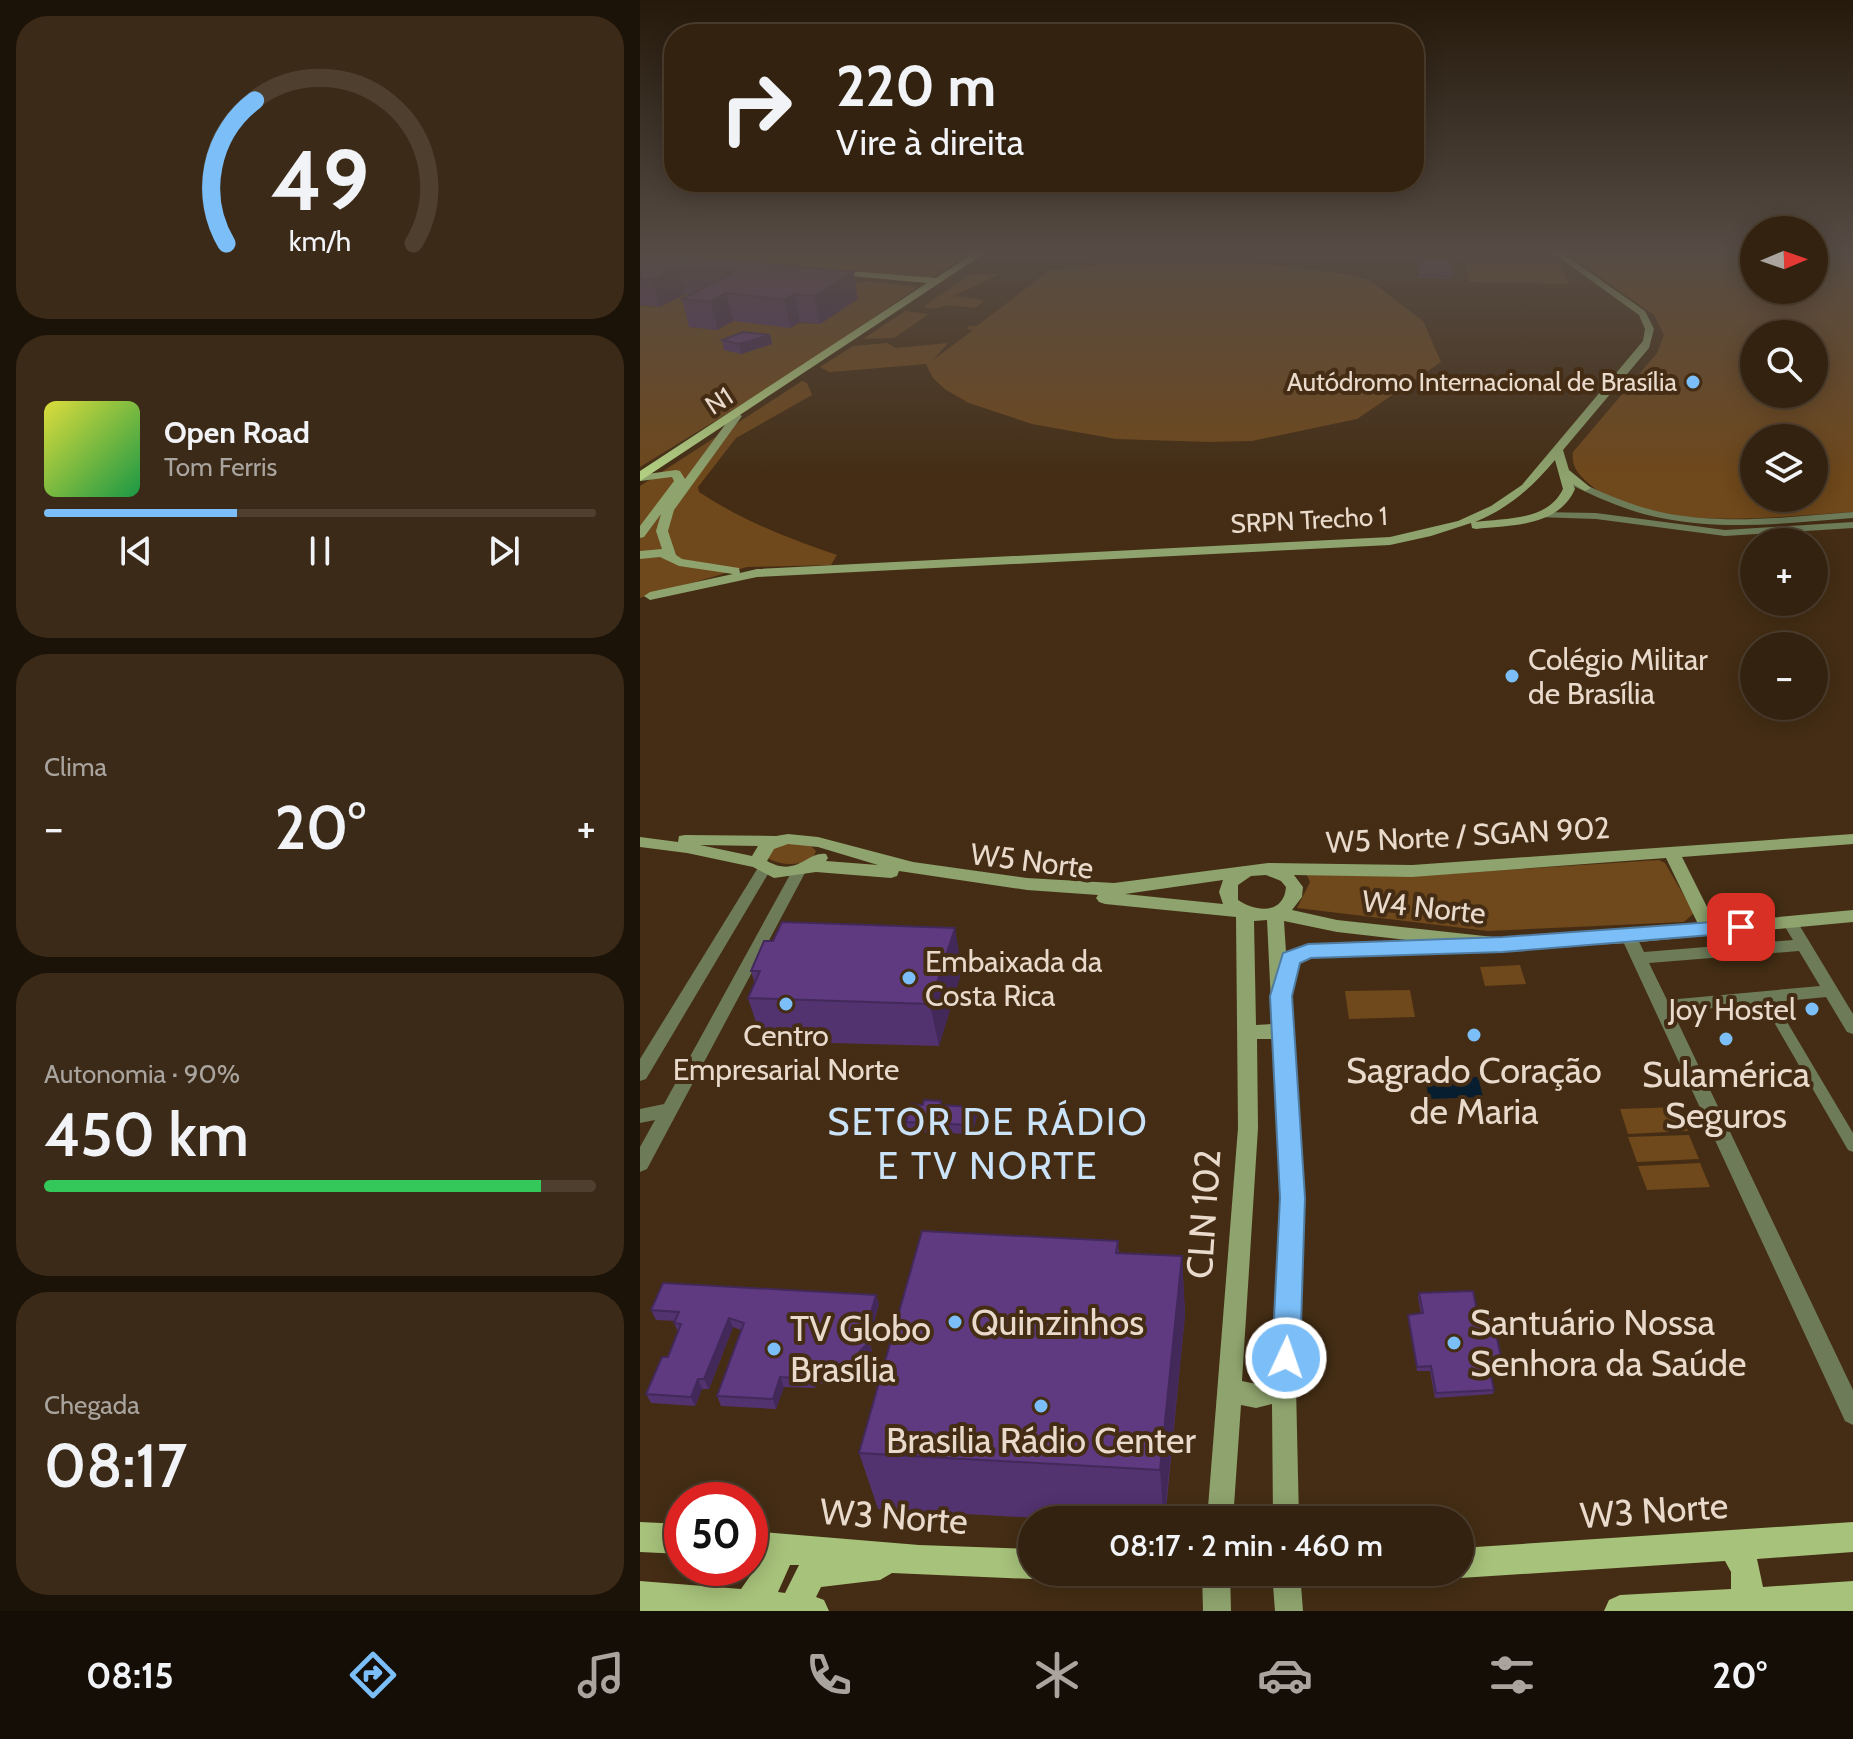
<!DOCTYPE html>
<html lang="pt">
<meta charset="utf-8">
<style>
:root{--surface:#33220f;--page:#3b2a18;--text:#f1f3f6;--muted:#a9a49e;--line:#4e3f2f;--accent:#7bbef8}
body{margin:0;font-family:Cabin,sans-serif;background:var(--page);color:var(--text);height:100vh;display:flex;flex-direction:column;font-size:30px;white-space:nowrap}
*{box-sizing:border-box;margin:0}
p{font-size:26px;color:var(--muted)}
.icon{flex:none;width:44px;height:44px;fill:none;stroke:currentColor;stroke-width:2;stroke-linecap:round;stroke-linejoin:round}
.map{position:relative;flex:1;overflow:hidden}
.drawer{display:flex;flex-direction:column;gap:16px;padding:16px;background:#1c1308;width:640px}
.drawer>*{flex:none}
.guide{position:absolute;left:24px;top:24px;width:760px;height:168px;border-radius:32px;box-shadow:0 4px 20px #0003,0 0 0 2px var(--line);background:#33220f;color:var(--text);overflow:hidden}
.needle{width:52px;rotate:88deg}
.tools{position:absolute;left:1100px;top:216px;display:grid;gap:16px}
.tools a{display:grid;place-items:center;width:88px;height:88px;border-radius:50%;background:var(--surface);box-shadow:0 4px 20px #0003,0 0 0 2px var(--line);font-size:40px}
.speed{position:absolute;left:24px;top:1482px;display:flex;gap:16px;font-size:40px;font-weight:700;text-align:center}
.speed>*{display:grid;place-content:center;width:104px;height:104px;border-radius:50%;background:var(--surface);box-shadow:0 4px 20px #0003,0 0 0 2px var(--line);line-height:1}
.speed .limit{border:12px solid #d22;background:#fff;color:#111}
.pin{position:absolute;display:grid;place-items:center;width:68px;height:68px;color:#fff;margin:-34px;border-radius:16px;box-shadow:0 4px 12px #0006}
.me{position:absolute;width:88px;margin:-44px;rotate:3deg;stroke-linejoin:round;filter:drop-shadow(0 0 6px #0008)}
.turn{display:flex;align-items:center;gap:28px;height:168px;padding:0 40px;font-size:36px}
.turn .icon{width:104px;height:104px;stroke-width:2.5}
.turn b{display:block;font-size:56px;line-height:68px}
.big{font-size:60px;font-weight:600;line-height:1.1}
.drawer .tile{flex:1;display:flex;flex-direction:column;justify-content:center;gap:12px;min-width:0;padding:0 28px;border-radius:32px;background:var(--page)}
.drawer .dial{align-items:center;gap:0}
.dial svg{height:208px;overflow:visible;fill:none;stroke:var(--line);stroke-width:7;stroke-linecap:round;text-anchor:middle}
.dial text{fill:var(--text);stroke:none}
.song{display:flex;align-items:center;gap:24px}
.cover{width:96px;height:96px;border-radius:12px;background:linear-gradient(135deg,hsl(60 70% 55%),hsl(140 70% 35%))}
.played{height:8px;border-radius:4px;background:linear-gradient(90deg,var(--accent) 35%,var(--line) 35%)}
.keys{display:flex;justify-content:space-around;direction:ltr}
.heat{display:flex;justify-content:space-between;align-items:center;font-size:44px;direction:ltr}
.charge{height:12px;border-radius:6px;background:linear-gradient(90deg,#34c759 90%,var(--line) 0)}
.trip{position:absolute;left:378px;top:1506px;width:456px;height:80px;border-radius:40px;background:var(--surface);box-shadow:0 4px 20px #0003,0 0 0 2px var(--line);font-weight:600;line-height:80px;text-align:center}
.tab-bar{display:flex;height:128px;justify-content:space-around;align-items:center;background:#140e06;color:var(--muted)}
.tab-bar .icon{width:56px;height:56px}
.tab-bar .current{color:var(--accent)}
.tab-bar b{font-size:36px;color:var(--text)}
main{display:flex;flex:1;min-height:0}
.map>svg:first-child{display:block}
.green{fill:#6f481b;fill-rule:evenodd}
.water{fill:#071e31}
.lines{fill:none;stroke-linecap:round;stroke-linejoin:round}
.minor{fill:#6d7b59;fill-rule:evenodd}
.tertiary{fill:#6d7b59;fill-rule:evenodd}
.secondary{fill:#8ea36d;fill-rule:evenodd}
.primary{fill:#a7c27b;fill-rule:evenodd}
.trunk{fill:#b2d082;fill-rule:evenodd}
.wall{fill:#52326f}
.shaded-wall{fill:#42295a}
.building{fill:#5f3a81;stroke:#42295a;stroke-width:2}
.route{fill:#7bbef8;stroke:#507ca1;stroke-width:2}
.poi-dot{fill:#7bbef8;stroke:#442d14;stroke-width:3}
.labels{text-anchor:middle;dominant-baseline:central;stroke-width:8;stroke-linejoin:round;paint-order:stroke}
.far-poi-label{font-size:26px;fill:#e9dacc;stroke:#442d14;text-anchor:end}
.far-street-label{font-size:26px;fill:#e9dacc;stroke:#442d14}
.poi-label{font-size:30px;fill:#e9dacc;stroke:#442d14;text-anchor:start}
.street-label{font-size:30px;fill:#e9dacc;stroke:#442d14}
.near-poi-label{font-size:36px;fill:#e9dacc;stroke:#442d14}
.near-street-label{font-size:36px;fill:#e9dacc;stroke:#442d14}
.near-neighbourhood-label{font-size:38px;letter-spacing:2px;fill:#cbe3f9;stroke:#442d14}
</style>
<main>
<section class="drawer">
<div class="tile dial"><svg viewBox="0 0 100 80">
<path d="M14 69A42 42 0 1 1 86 69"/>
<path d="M14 69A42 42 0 0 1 25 14" stroke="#7bbef8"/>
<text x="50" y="56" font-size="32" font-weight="700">49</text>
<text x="50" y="72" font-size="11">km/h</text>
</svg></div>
<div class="tile">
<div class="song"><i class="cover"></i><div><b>Open Road</b><p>Tom Ferris</p></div></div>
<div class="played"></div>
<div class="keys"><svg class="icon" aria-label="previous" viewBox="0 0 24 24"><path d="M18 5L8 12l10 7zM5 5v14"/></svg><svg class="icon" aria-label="pause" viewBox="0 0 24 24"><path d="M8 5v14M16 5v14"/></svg><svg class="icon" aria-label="next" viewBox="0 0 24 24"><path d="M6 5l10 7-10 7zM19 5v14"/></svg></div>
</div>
<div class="tile"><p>Clima</p>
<div class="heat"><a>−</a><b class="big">20°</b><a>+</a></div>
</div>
<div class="tile"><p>Autonomia · 90%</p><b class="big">450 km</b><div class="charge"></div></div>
<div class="tile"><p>Chegada</p><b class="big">08:17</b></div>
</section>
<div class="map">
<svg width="1213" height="1611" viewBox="0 0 1213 1611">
<rect width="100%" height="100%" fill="#442d14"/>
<g class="green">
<path d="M13,253h317l-38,25h-8z"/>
<path d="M926,253h188v37h60v-37h39v259c-75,4 -204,23 -265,-29 -10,-9 -17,-17 -15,-31l84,-99 7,-18 -10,-20zM1114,334h60v60h-60zM1114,438h60v60h-60z"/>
<path d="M464,261l158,3 85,10 22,6 54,41 18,41 -84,57 -105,22 -43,1 -93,-3 -84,-15 -63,-21 -23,-13 -13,-12 -7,-14 -83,7 -14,1 -9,-5 33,-21 34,-3 9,5 52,-5 -15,17 40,-30 -6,-1 2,-3h8l73,-56 48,-4 -4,-4z"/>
<path d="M826,261l95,2 8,21 -100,-2z"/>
<path d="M330,274h30l-47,22 31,4 -8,8 -28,-3 -14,4 -11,-2z"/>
<path d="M229,281l49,6 -136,93 -142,87v-161l20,1 25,-13 77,7 -71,26 26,3 17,-10 86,4 14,-38z"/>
<path d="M265,311l24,3 -35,24 -31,1z"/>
<path d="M162,381l5,2 5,12 -76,43 -38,49 1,5c44,29 88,46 138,63l-6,10 -84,2 -107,31v-112z"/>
<path d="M142,842l27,2 7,7 -3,7c-16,8 -30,8 -46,0l4,-12z"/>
<path d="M1019,860l6,3 29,50 -10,9 -196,9 -191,-23 13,-26 -5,-11 109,5z"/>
<path d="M880,965l6,19 -41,2 -5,-19z"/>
<path d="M770,990l5,27 -66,2 -4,-28z"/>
<path d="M1039,1107l9,24 -60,3 -8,-25z"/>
<path d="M1049,1135l10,24 -62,3 -9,-25z"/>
<path d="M1060,1163l10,24 -63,3 -9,-24z"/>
</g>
<path class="water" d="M838,1077l5,20 -54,2 -4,-20z"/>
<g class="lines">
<path class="minor" d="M1126,993l5,2 82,138v19l-5,-2 -88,-152 1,-3z"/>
<g class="tertiary">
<path d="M929,480h6c26,12 53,24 81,31 64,15 132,6 197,1v6c-64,5 -128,13 -192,0 -32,-6 -63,-20 -92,-34z"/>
<path d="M900,512l56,1 129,17 128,-8v6l-128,8 -129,-17 -60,-2 -1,-2z"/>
<path d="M124,864l7,5 -125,210 -6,2v-22l119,-193z"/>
<path d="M159,866l7,5 -159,298 -7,3v-25l15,-27 -15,3v-14l24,-5 128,-233z"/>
<path d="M1150,917l5,1 58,96v20l-6,-2 -21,-35 -153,15 180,378v35l-8,-4 -224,-484 2,-4h12l9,19 149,-12 -11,-18 3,-4zM1159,951l21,35 -153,14 -18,-37z"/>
</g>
<g class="secondary">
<path d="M913,253h9l83,58 9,18 -5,19 -86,102 6,20 22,18 -6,3 -12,-7 2,5c-17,38 -63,36 -99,40l-4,-1 -1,-5 -40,13 -41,9 -633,32 -107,23 -6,-4 6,-4 83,-18 -54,-8 -19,-9 -20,2v-8l22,-2 -6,-18 5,-17 -17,23 -4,1v-12l34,-45 -2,-4 -32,4v-6l36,-5 4,1 5,8 48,-65 4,-1 5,3 -68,94 -6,21 8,24 6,4 57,9 1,5 17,-4 633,-32 68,-16 33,-15 31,-21 121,-144 2,-12 -6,-14zM915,460l8,29c-15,32 -57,29 -88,33 36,-15 56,-34 80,-62z"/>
<path d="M148,834l30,3 95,25 114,16 87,5 154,-20 144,2 441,-31v10l-171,13 33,66 138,-13v12l-224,21 -126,7 -51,-5 -2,5 -6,2 -134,5 -12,5 -5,16 -4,5 14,215 -7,188 3,134h-26l-1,-116 -16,4 -15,-3 -8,115h-26l31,-392 -2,-211 -131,-13 -6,-2 -3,-4 2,-3 -71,-5 -128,-19 -2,5 -6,2 -75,-6 -42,6 -21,-11 -66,-14 -47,-6v-10l38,5 1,-6 6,-1 91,1zM148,844l30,3 60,18 -52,-4 2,-3 -2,-4c-19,-3 -29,24 -59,7l7,-12zM60,845l58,1 -6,10zM1026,858l32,66 -195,14 -166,-18 -45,-10 10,-13 1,-10 -9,-12 118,2zM626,875l15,6 5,6c-2,28 -31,25 -48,13v-15l13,-9zM583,880l-4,12 4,12 -98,-10zM627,920l5,104 -16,1 -2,-104zM644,921l53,11 79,9 -108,4 -22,7zM617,1039h16l8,159 -9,182 -16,4 -14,-3 16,-253z"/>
<path d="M562,1572h28l1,39h-28z"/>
<path d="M632,1572h28l3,39h-28z"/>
</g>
<g class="primary">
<path d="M0,1522l42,2v30l-42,-2z"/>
<path d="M1213,1522v30l-96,7 6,28 90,-6v30h-249l5,-11 11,-5 111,-6v-17l-6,-11 -265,17 -12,-6h12v-24z"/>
<path d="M110,1531l169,14 113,4v23h12l-12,7 -140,-6 -12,7 -59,7 -5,10 8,3 5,11h-189v-30l101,8 19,-27 -10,-1zM150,1565h9l-14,28 -7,-1z"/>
<path d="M558,1572h127l-4,11 -11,4h-97l-11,-4z"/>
</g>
<path class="trunk" d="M334,253h11l-345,228v-10l287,-188 -98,-9 -5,-3 1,-2 111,9z"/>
</g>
<g class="wall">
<path d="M0,253l218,46 -38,25 -20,-2 -10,6 -57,-7 -16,9 -28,-3 -7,-28 9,-5h-6l-25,13 -18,-2 -2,1z"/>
<path d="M778,260l35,16v3l-35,-1z"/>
<path d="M130,335l2,9 -31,10 -17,-4 -2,-10z"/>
<path d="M322,970l-23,76 -177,-5 -14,-43 7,-14 -4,-13z"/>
<path d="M301,1101l1,5 33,1 2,9 -5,18 -64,-2 -2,-10 17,-17z"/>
<path d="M478,1241l1,12 63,3 3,59 -20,205h-93l-194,-11 -19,-56z"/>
<path d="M779,1293l58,18 25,51 -1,5 -12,1 5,22 -1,4 -58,4 -5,-27h-13l-9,-52v-4l13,-1 -3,-16z"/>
<path d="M236,1295l3,9 -10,37 3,10 -9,10 -4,15 -33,-1 -2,9h-8l-1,4 -31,-1 -8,22 -55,-3 -4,-10 24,-66 -8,-3 -24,62h-7l-7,17 -44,-3 -5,-9 22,-37 10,-25 -4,-9 1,-2 -19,-1 -5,-10z"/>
</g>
<g class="shaded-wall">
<path d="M38,267l7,27 -25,13 -7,-27z"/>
<path d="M214,272l4,27 -38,25 -6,-28z"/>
<path d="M86,293l7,28 -16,9 -6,-28z"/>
<path d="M155,294l5,28 -10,6 -5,-28z"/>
<path d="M130,335l2,9 -31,10 -2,-10z"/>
<path d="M315,928l7,42 -23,76 -9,-42z"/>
<path d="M335,1107l2,9 -5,18 -2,-9z"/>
<path d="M542,1256l3,59 -21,205 -4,-50z"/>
<path d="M236,1295l3,9 -11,38 4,9 -9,10 -4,15 -3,-10z"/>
<path d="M89,1318l4,9 -24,62 -5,-10z"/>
<path d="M183,1365l3,10 -2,9 -4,-10z"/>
<path d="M173,1374l3,10 -1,4 -4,-9z"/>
<path d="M140,1377l4,10 -8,22 -3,-10z"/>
<path d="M58,1379l4,10 -7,17 -4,-9z"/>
</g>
<g class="building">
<path d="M0,253h11l203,19 -40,24 -19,-2 -10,6 -59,-7 -15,9 -29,-3 51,-27 -55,-5 -25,13 -13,-2z"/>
<path d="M778,260h34l1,16 -34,-1z"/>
<path d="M103,332l27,3 -31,9 -17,-4z"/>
<path d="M142,922l173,6 -25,76 -182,-6 12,-27h-9l13,-30h9z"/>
<path d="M284,1100l17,1 -1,4 35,2 -5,18 -64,-3 5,-18 12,1z"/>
<path d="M282,1231l196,10 -2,12 66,3 -22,214 -301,-17z"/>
<path d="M23,1283l213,12 -12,42 5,5 -9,9 -4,15 -33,-1 -3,9h-7l-2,5 -31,-2 -7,22 -56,-3 27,-73 -15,-5 -25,61h-6l-7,18 -45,-3 16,-37h6l13,-33 -7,-1 5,-11 -28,-2z"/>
<path d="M833,1291l4,20 14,-1 11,52 -14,1 6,27 -58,3 -5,-27 -14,1 -9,-52 15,-2 -4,-20z"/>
</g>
<linearGradient id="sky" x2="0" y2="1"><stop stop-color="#25190b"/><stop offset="0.53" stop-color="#564c45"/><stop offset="1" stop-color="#564c45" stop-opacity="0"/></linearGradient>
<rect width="1213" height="478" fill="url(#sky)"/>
<path class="route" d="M1101,920l7,2 3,5 -3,5 -245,20 -192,6 -11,5 -8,33 13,202 -5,160 -4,9 -10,4 -10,-4 -4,-9 8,-160 -10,-202 13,-43 25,-9 195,-7z"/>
<g class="poi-dot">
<circle cx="1053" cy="382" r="8"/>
<circle cx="872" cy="676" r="8"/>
<circle cx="269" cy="978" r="8"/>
<circle cx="146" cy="1004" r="8"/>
<circle cx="1172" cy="1009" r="8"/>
<circle cx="834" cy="1035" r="8"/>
<circle cx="1086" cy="1039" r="8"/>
<circle cx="315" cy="1322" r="8"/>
<circle cx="814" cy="1343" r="8"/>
<circle cx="134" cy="1349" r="8"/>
<circle cx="401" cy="1406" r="8"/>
</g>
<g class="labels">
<g class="far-poi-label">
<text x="1037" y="382">Autódromo Internacional de Brasília</text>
</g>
<g class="far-street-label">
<text transform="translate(79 401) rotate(-33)">N1</text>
<text transform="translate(669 520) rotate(-3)">SRPN Trecho 1</text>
</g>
<g class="poi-label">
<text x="888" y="659">Colégio Militar<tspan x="888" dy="34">de Brasília</tspan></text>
<text x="285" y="961">Embaixada da<tspan x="285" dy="34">Costa Rica</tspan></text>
<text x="1156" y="1009" text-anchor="end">Joy Hostel</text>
<text x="146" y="1035" text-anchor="middle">Centro<tspan x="146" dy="34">Empresarial Norte</tspan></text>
</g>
<g class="street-label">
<text transform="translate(828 835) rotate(-3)">W5 Norte / SGAN 902</text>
<text transform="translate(392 861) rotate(7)">W5 Norte</text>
<text transform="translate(784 907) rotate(6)">W4 Norte</text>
</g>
<g class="near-poi-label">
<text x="834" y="1070">Sagrado Coração<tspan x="834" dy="41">de Maria</tspan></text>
<text x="1086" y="1074">Sulamérica<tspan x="1086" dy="41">Seguros</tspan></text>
<text x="331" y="1322" text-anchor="start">Quinzinhos</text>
<text x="830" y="1322" text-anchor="start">Santuário Nossa<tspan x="830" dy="41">Senhora da Saúde</tspan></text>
<text x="150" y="1328" text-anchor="start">TV Globo<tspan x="150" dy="41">Brasília</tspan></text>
<text x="401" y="1440">Brasilia Rádio Center</text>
</g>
<g class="near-street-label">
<text transform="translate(563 1214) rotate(-86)">CLN 102</text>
<text transform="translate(1014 1510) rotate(-4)">W3 Norte</text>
<text transform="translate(254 1516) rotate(4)">W3 Norte</text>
</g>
<g class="near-neighbourhood-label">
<text x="348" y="1121">SETOR DE RÁDIO<tspan x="348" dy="44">E TV NORTE</tspan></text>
</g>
</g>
</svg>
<div class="tools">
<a><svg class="needle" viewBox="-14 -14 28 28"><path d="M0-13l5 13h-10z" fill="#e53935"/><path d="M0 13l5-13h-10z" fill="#a9a49e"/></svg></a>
<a><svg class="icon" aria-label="search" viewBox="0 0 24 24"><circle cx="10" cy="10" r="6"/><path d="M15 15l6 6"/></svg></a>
<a><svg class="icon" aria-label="layers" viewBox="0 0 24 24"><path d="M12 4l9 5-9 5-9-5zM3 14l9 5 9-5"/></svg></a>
<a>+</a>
<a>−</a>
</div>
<div class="speed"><div class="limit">50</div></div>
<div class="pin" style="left:1101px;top:927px;background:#d93025"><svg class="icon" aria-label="arrive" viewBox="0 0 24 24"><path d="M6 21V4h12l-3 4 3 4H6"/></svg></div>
<svg class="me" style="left:646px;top:1358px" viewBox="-20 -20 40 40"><circle r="17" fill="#7bbef8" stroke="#fff" stroke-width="3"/><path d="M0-11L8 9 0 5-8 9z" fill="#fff"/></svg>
<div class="trip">08:17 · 2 min · 460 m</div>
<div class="guide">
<div class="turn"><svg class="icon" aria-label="right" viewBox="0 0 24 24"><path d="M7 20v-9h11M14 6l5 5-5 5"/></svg><div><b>220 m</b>Vire à direita</div></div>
</div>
</div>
</main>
<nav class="tab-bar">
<b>08:15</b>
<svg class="icon current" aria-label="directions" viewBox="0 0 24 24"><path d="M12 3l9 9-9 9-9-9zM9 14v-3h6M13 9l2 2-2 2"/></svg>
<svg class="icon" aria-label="music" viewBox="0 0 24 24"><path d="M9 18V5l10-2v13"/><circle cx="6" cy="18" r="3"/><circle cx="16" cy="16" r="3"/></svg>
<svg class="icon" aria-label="phone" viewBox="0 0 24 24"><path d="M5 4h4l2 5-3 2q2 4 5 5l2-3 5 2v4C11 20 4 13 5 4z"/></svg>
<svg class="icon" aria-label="climate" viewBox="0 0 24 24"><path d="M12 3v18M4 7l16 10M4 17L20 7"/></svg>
<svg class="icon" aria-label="car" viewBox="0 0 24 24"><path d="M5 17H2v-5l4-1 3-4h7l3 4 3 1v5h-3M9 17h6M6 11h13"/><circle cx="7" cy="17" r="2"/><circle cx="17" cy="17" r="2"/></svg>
<svg class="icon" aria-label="filters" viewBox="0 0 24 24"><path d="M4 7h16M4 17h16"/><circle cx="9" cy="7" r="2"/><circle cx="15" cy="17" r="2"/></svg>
<b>20°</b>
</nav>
